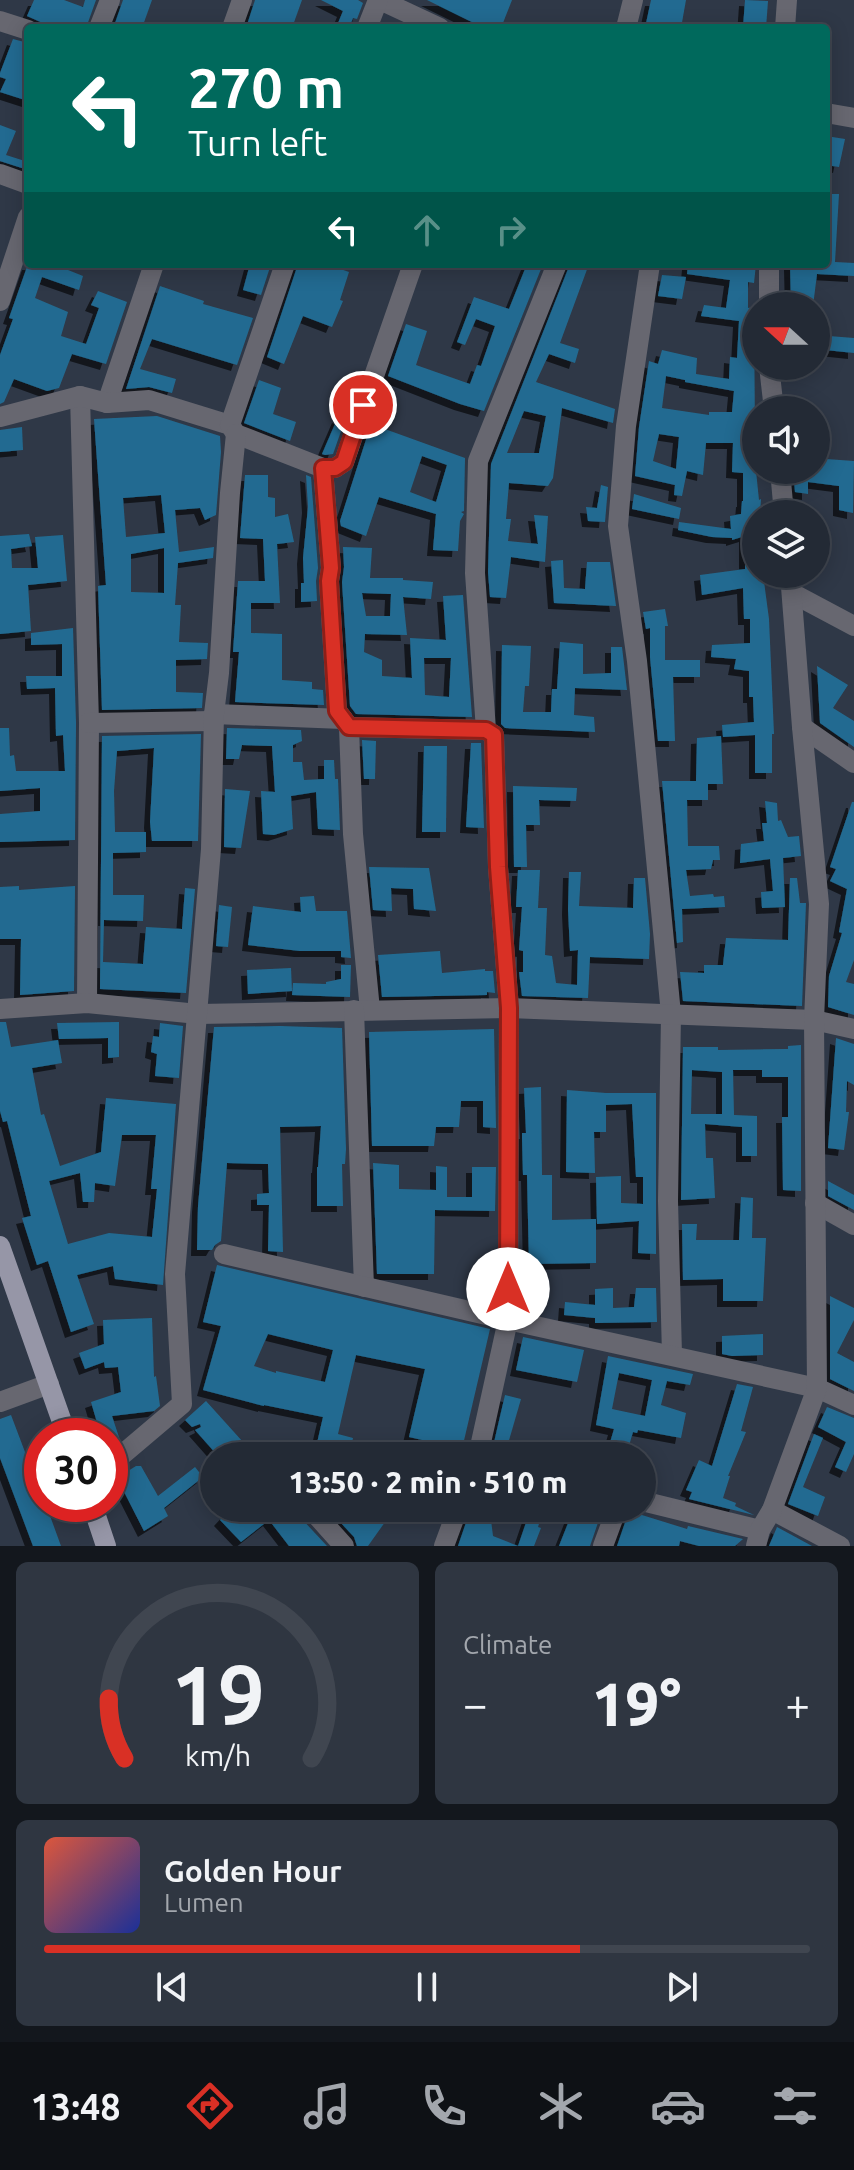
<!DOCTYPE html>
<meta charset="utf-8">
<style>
:root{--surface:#232a35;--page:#2f3641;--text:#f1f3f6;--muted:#a3a7ad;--line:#404650;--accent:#d93025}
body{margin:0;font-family:Ubuntu,sans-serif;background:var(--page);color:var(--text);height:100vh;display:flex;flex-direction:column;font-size:30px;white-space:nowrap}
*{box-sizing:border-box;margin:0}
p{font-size:26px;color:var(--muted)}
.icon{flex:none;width:44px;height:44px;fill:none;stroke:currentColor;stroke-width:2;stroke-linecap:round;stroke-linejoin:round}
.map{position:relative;height:1546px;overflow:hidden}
.sheet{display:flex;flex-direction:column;gap:16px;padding:16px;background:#13171d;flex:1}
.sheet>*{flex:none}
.banner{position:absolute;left:24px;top:24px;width:806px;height:244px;border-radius:8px;box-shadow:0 4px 20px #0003,0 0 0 2px var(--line);background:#00695c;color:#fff;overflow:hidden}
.needle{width:52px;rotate:291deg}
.buttons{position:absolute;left:742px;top:292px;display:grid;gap:16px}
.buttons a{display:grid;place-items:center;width:88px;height:88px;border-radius:50%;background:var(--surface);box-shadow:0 4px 20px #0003,0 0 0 2px var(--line);font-size:40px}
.speed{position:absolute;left:24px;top:1418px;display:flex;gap:16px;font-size:40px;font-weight:700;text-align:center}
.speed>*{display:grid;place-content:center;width:104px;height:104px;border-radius:50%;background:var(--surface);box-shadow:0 4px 20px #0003,0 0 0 2px var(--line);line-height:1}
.speed .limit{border:12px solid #d22;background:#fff;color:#111}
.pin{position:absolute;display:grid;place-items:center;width:68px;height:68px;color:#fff;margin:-34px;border:4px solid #fff;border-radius:50%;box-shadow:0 2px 8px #0007}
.me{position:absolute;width:88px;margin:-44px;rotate:0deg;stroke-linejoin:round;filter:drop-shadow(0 0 6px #0008)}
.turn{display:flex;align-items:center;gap:28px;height:168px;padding:0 32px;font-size:36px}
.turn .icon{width:104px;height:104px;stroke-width:2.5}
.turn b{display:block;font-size:56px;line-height:68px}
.lanes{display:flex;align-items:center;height:76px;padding:0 32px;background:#0003;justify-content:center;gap:40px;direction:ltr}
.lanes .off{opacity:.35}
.big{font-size:60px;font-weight:800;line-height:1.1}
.sheet .tile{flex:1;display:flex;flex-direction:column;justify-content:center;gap:12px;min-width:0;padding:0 28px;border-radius:12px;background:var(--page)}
.sheet .dial{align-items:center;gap:0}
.dial svg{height:208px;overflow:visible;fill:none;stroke:var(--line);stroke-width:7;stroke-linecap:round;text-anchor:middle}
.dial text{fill:var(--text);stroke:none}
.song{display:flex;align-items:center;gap:24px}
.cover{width:96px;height:96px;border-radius:12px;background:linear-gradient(135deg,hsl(10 70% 55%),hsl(230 70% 35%))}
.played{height:8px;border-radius:4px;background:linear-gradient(90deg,var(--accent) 70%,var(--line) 70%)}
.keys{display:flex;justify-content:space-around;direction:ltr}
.heat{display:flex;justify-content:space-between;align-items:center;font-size:44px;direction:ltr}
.sheet .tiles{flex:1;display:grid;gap:16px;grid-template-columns:1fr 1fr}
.tile:last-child{grid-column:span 2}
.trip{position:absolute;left:200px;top:1442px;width:456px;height:80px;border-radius:40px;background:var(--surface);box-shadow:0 4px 20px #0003,0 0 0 2px var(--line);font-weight:800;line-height:80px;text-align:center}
.tab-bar{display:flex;height:128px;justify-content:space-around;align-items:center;background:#0e1115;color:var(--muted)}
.tab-bar .icon{width:56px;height:56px}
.tab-bar .active{color:var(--accent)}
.tab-bar b{font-size:36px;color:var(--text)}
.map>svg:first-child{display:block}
.building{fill:#226b91;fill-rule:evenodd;filter:url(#shadow)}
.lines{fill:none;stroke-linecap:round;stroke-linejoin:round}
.minor{stroke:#676770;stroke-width:20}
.major{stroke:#9696a7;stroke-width:20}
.route-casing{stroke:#8d1f18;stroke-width:20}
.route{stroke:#d93025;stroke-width:14}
</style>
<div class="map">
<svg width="854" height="1546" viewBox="0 0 854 1546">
<defs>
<filter id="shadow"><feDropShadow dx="-6" dy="6" stdDeviation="0" flood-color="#0009"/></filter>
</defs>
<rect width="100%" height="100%" fill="#2f3847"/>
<g class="building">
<path d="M34,0h30l19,7 2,-7h11l-10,28h-32l-27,-12z"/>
<path d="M123,0h29l-10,28h-21l-7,-2z"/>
<path d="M255,0h47l-10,28h-46z"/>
<path d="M321,0h37l5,3 -6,16 -4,-1 -4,10h-13l7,-17z"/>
<path d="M427,0h85l-11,28h-17z"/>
<path d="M651,0h35l-5,28h-36z"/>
<path d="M745,0l23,1 -2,27h-23z"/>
<path d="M13,39l15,4v58l-28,-9 6,-13 -6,-2v-4z"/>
<path d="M0,125l16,6 -10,24 22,7v8l-28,-9z"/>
<path d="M826,136l19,3 -6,28 -13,-2z"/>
<path d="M826,194h13l-4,68 19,1v13l-37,-2 -4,32h-22l-1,-42h36z"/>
<path d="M28,264h25l30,12 -4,14 -37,-13 -7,21 33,14 -7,24 25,8 13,-36 -8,-3 7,-14 29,11 -21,62 -34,-10 -13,34 -12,3 -33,-12 -10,23 -4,2v-49l13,-36 -4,-1z"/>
<path d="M250,264h21l-10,31 -18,-5z"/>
<path d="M298,264h28l23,8 -9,28 3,1 -11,26 -29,-11 -19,48 -17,-7z"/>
<path d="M527,264h16l-59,147 -24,-7 -72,-28 18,-52 21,7 -11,34 54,19 7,-19 4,1 14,-40 -19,-7 -11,26 -8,-3 17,-45 35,12z"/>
<path d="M570,264h19l-29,79 19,6 -4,14 -26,-9 -13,28 79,27 -2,14 -51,-15 -9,70 -5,8 -39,-3 -3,36h5l-3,22 30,3 -4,-29 14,1 -3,46 -34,-5 -5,41 -16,-1 -2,-25 3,-108zM524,411l22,5 -7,37h-32z"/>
<path d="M688,264h68l-2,19 -6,-1v26l6,-1 1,130 1,34 3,29 2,-1 -1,15h-4v60h7l6,45 5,115h-2v39h-17v-38l-32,2 -1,-12 32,-3 -1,-25h-4v-26l-15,-2 2,-10 -25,-2 1,-12 38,-2v-24h-6l-1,-31 -41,7 -2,-20 45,-6v-33l-13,4v-2l-20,-1 -34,-7 1,-8 52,7 -1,-13 11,-2 1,-13h1v-28l-11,-1 1,-29h-27l-3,32 -16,-4 -5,25 -8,-1 1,-10 -40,-9 4,-49 10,-66 9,3 4,-14 35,8 -1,16 33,5 1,-22 7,1 2,-37 -38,-5 3,-11 22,3 4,-28 -43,-6zM666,376l19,4v2l49,9 -2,21h-23v3l-47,-7zM659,434l20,3 -3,32 -23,-8z"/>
<path d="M662,275l24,2 -4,22 -24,-3z"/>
<path d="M160,286l44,15 -1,3 50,14 -16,47 -85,-26 -12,30 36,10 -4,14 -23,-6 -23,2z"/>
<path d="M816,335l38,3v15l-38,-4z"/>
<path d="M259,380l22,8 -8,26 23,8 -6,19 -46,-18z"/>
<path d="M157,416l63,20 1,16 -5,63 -11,5 -5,-12 -25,2 4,42 35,-5 -1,11 -35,5 -3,42h6l-2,37 29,1 -1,16 -31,1v32l27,1 -1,15 -100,2 -4,-124 8,-1 -12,-166zM161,495l4,38 -39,4 -3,-39zM164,548v45l-33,-1v-38z"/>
<path d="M338,417l7,3 -12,34 -8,1 -3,-1z"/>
<path d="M371,424l94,34 -1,53 -3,1 3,2 -4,7 -2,30 -25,-1 3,-36 -57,-17 -13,39 -25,-10 -1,-5zM422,456l25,9 -11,37 -26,-10z"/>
<path d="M22,427l1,23 -23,2v-22z"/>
<path d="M816,442l11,1 -1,16 28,2 -1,52 -14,-3v-24l-31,-4v12l-13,-2 -2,-22h23z"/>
<path d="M245,475h23v22l7,1v19l13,-3 6,28 -17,2 3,59h-29v30l31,1v46l30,2v7l11,1 1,15 -89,-3 4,-50h-6l5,-71h27l-2,-42 -23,-1z"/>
<path d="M306,475l5,2 7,91 -2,13 1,20 -16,1v-19h3l-1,-25 5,-51z"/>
<path d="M601,485l7,2 -3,35 -17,-1 -2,-14 11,1z"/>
<path d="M634,494l47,14 -2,11 -47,-10z"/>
<path d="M29,534l3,12 -21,3 1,19h26l-3,-31 28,-2 4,46 -39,4 3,46 -31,3v-98z"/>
<path d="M343,547l29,1 -2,30h33v2l30,2 -2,17 -28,-2 4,38 -42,-1 -1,18 18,8v16l30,2 -2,-40 36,2 -3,-44 20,-1 9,122 -116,-3 -6,-8 -8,-124 2,-15zM362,593l29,1 -1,22h-24zM424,658h27l-2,39 -24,-2z"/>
<path d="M563,560l1,28 21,1 2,-27h23l6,44 -62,-3 -3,-42z"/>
<path d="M665,609l3,17h-3v34h35v17h-27l2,64h-17l-8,-84v-29l-4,1 -3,-17z"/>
<path d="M73,628l3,95 -1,117 -75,2v-28l40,-3v-23l-40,3v-63h9l1,28 4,-1 2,16h49l-2,-36 -7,1 -1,-48 -28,1 -1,-13h36v-32l-31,1v-12z"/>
<path d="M560,642l23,2v30l28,-1v-26h11l5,43 -52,-2 -1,27 20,2 1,15 -90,-4 -4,-4 1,-79 29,1 -2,40h-4l-2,26h28l1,-23h5z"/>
<path d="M817,666l31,19 -15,23 21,13v26l-34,-24z"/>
<path d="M227,728l74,2 1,11 -9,4v17h9l2,18 20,-1v-19h10l1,19h3l2,51 -22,-1 -2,-37 -25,4 2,33 -19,6 -11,-1 -2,-43 14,1 -3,-46 -30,-1 -3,14h-13z"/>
<path d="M201,734l-3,107h-46l-2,-19 4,-74 -37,3 -3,40 1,41h31v20l-33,1v42h31l-1,26 -39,-1 -1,42 40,2 3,-37 36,2 3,-41 10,1 -9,104 -86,-4 2,-253z"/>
<path d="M721,736l2,48h-15v16h-21l1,46h31l1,14h-7l-2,9 -25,1 4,26 23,-2 1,3 10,-1 1,11 -43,2 1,33 -6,1 -15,-162h34l1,-43z"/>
<path d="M362,740l14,1 -1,38h-11z"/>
<path d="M471,743h10l3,85 -18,-1z"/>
<path d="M424,746h23l-1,86h-24z"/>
<path d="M513,786l64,2 -1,13 -37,-1 1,25h-14l1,42h-13z"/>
<path d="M225,789l25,2 -9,57 -17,-1z"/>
<path d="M765,801l12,2 1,18 3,-1 7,17 11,-1 2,20 -18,2 2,49 -23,1 -1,-16 12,-1 -3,-32 -30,4 1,-19 23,-3 -2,-18h5z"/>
<path d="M852,802h2v158l-8,22 8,2v31l-26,-8 1,-31 13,-43 -3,-1 8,-43 -17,-8 6,-12 -6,-2z"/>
<path d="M369,867l60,1 7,43 -22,-2 -1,-20 -22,-1 1,23 -19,-1z"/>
<path d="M518,870h22l-2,38h9l-2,47 7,1 4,27 21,2 1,-35 -8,1 -2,-42 1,-37h12l-2,34 54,2 1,-30h11l5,56 -1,25 -59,-2 -2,41 -66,-2 -3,-24h4v-21l-4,-1 3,-43h-6z"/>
<path d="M790,878h7l3,25h6l-4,103 -119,-5 -3,-29 24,1v-8h19l3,-27 62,2z"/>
<path d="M19,886v4l56,-4 -1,105 -54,4 1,-56h-21v-52z"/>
<path d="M314,896l2,15h31l4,47 -10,-1v-6h-41l-52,-6 5,-39 48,6 -1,-15z"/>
<path d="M219,905l13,2 -4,40 -12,-1z"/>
<path d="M440,951l2,22 43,-4v2h8l2,22 -8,-1v3l-105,2 -4,-42z"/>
<path d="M341,965h10l-1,32 -58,-2 1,-12 33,1v-2l15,-3z"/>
<path d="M291,968l1,23 -44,3 -1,-24z"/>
<path d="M0,1022h6l5,25 47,-7 4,23 -30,5 9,47 3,-1 16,52 41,-14 5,-54 70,6 -13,181 -48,-6 -2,-13 -36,9 17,49 -23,8 -23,-71 -11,4 -15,-47 9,-2 -24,-95 -4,1 -3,-11zM122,1135h34l-5,54h6l-5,48 -43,-4 -41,11 -19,-63 31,-8 3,29h11l1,-19 20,3z"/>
<path d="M119,1022v35l-11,1v-20l-49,1 -2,-16z"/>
<path d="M160,1023l23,3 -4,52 -24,-2 2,-22 -6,-2 2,-16 6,1z"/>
<path d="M280,1026l62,2 4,121 -1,15h-3l1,42h-26v-39h1l3,-41 -41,1 3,125 -15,-1 1,-46h-12v-11l12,-1 -1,-29 -41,-1 -6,78 -6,4 -3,5h-15l1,-44 16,-179z"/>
<path d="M494,1029l2,99 -13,-1v-26h-22l-2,26h-23l-2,19h-62l-3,-114z"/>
<path d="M836,1038l18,6v41l-7,-4 -1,31h3l-5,38 -16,-2z"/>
<path d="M801,1045v146l-18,-1 -1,-73h6v-40h-26v-7h-29l1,45 23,1v40h-15v-29l-37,-3 1,34h7l2,40 -34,2 2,-153h35v3l70,-1v-3zM692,1070l30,2v42h-31z"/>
<path d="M541,1087l1,88h10v45l44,-1v44l-67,1 -2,-89h-4l-1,-37v-5h4l-2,-45z"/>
<path d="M567,1090l39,3h50v161l-18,-1 1,-32 -42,3 -1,-47 25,-1v27l22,1v-27h-7l-4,-73 -26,1v27h-12l1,41 -29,-1z"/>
<path d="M373,1163l26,2v24l37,1v-24l11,1v30h25v-30h24l-1,44 -60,-1 -1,64h-57z"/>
<path d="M828,1181l26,14v15l-26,-14z"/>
<path d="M741,1197l12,1 -1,40h14l-3,63h-40v-22l-40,1 -1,-56h15l-1,16h43z"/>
<path d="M217,1265l273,64 -28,120 -53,-12 16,-68 -69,-14 -18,79 15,4 -4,18h-35l9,-39 -59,-12v1l-61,-16 18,-64 -18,-4zM268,1334l65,16 -8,32 -49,-11v2l-22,-7z"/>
<path d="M613,1288v20l21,-1 2,-19h20l1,34 -62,1v-5l-31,-3 1,-13 30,3v-16z"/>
<path d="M830,1296l24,12v12l-17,33 17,9v29l-24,-12z"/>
<path d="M152,1318l2,59 2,-1 4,30 -6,5 -42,5 8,24 -10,8v-12h-9l-10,-34 30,-10 -3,-25 -13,1 -1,-6 -19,7 -6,-16 25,-9 -1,-24z"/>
<path d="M763,1334v21l-31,1 -10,-2v-18z"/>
<path d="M523,1337l61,13 -7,32 -61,-12z"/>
<path d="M608,1356l85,18 -3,11 -23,-4 -6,24 25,8 -5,25 -43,-8 -1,3 -4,-1 -7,24h-20l8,-27 -18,-4zM619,1373l33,7 -7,36 -33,-7z"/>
<path d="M737,1384l16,3 -12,44 5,1 -18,44h2l-7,22 13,5 -1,3 19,9 -65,-16 3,-7 -6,-2 13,-30 13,6z"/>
<path d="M505,1395l16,4 -16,55 -13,-3z"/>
<path d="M206,1401l37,41 -3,4 9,10h-31l-23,-26 6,-3 -1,-3 -8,3 -7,-7z"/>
<path d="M827,1407l27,11v36l-8,18 -11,-5 11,-25 -28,-15z"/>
<path d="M11,1415l31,82v7h3l4,9 12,33h-28l-33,-88v-39z"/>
<path d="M814,1434l9,4 -20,49 22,10 -7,19 -30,-12z"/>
<path d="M136,1466h5l17,30 37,-29 8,10 -39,31 4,8 -24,15 -27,-53z"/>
<path d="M231,1508h66l3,9 27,29h-38l-20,-26 -28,22 -21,-22z"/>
<path d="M327,1508h68l-27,38h-11l-3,-9z"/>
<path d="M471,1508h23l4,10 -7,2 2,16 25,10h-60z"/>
<path d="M531,1508h13l-6,19 3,1 -7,18h-16z"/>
<path d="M574,1508h29l-13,38h-31z"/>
<path d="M629,1511l58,18 1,-3 55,13 -8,7h-36l-19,-5 -1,5h-62z"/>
<path d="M777,1527l35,19h-43z"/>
</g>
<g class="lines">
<g class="minor">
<path d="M380,0l60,28"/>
<path d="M0,21l28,9"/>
<path d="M99,28l11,-28"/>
<path d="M232,28l10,-28"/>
<path d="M367,28l11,-28"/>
<path d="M626,28l7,-28"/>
<path d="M785,28l2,-28"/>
<path d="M826,113l28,5"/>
<path d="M0,174l28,10"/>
<path d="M650,264l-24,162 -8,100 19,135 34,353 -3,187 4,154"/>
<path d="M0,301l28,-84"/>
<path d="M769,306v-42"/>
<path d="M769,366l5,44"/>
<path d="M80,396l9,327 -2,280"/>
<path d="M107,403l47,-139"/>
<path d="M0,417l80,-21 27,7 42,-3 81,25 6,9 87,34 8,100 -2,13 8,130 12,16 4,107 17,176"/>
<path d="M230,425l55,-161"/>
<path d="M323,468h12l9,-6 69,-198"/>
<path d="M780,470l4,44"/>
<path d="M792,593l62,33"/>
<path d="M214,714l129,5"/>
<path d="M89,723l125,-2"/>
<path d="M349,727l137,3"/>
<path d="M802,727l52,36"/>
<path d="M0,1009l87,-6 111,11 311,-6 305,12 40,9"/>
<path d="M354,1010l10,277"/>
<path d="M815,1203l39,22"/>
<path d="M224,1254l284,66 309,68 37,17"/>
<path d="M0,1402l49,-18"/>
<path d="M284,1454l1,2"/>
<path d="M478,1456l30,-136 1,-312 -11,-141 -4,-132 -8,-5 -11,-157 3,-112 79,-197"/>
<path d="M110,1465l72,-61 -7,-130 36,-425 3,-135 5,-41 11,-180 6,-59"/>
<path d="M642,1501l118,29"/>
<path d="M310,1508l34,38"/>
<path d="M772,1510l68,36"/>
<path d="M444,1546l14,-38"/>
<path d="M603,1546l14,-38"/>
<path d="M756,1546l4,-16 12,-20 45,-122 -3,-368 5,-116 -17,-177 -12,-153"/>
</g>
<g class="major">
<path d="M0,1246l67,190"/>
<path d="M92,1504l14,42"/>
</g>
</g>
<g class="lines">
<g class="route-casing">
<path id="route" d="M363,405l-19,57 -9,6h-12l8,100 -2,13 8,130 12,16 137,3 8,5 4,132 11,141 -1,281"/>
</g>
<use href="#route" class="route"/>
</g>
</svg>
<div class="buttons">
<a><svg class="needle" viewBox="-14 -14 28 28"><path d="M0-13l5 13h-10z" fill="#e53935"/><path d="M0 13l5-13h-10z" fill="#a3a7ad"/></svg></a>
<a><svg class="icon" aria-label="sound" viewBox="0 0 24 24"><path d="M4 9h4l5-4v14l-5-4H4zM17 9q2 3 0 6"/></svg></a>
<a><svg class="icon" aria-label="layers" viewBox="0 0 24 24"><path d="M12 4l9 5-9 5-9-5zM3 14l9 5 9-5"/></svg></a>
</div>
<div class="speed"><div class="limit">30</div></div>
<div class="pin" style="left:363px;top:405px;background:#d93025"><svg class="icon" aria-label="arrive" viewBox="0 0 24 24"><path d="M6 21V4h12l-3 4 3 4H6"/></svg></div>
<svg class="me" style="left:508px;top:1289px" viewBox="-20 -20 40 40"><circle r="19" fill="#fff"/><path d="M0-13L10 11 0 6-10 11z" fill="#d93025"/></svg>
<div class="trip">13:50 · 2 min · 510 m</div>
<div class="banner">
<div class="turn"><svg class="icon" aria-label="left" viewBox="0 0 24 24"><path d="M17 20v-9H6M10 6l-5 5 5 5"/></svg><div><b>270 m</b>Turn left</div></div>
<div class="lanes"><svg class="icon" aria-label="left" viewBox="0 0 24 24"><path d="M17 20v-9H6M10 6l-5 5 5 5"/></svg><svg class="icon off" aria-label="ahead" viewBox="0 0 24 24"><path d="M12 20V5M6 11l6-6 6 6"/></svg><svg class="icon off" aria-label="right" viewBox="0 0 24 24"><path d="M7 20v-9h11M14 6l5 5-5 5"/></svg></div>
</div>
</div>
<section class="sheet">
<div class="tiles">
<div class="tile dial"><svg viewBox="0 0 100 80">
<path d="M14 69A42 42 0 1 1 86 69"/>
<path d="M14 69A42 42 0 0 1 8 46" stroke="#d93025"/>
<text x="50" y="56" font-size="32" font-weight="700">19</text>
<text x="50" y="72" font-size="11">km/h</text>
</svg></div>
<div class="tile"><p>Climate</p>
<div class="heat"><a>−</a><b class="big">19°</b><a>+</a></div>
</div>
<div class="tile">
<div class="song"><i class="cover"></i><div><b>Golden Hour</b><p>Lumen</p></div></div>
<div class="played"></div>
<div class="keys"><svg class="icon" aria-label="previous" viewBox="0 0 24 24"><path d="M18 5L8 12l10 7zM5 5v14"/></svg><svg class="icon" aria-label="pause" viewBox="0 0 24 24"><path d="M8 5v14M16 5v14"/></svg><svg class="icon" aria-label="next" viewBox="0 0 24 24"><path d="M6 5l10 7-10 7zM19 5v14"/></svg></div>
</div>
</div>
</section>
<nav class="tab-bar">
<b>13:48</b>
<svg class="icon active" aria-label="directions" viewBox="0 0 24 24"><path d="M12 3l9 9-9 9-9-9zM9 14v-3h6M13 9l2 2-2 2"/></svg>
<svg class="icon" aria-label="music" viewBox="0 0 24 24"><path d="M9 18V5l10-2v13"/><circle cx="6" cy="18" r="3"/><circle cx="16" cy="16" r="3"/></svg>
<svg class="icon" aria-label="phone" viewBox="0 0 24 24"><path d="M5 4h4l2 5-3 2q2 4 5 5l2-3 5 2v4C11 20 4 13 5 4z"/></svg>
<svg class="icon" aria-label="climate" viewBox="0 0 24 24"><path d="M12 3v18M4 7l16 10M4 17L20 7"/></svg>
<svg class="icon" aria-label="car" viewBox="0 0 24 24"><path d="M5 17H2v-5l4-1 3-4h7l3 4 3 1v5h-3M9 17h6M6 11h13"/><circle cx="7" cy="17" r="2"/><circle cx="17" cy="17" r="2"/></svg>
<svg class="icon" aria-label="filters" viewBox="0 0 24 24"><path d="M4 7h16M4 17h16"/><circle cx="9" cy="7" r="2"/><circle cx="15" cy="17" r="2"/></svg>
</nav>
